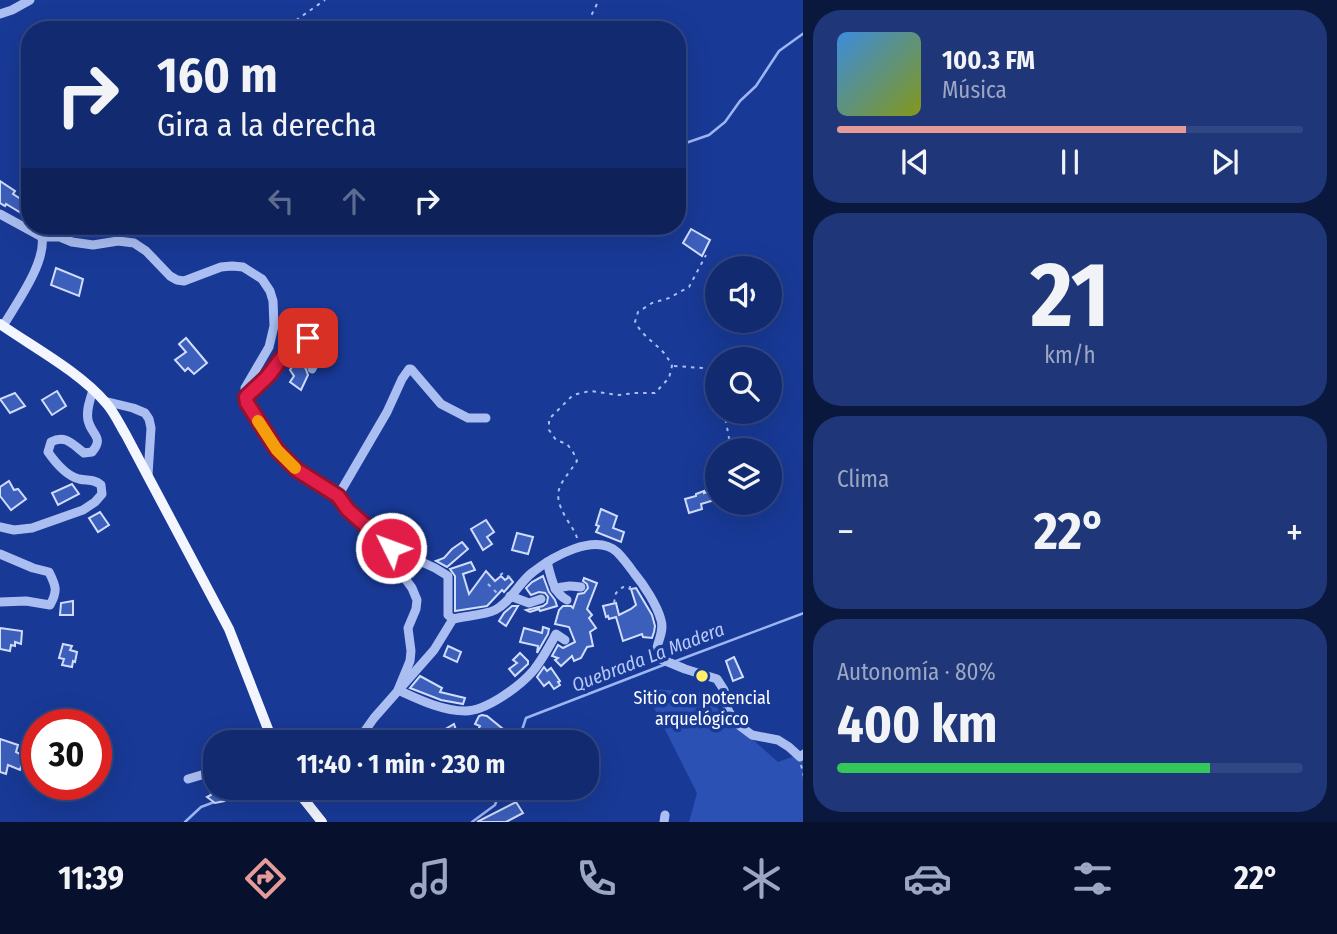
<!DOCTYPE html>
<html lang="es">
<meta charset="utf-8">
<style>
:root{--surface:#122b70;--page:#1f3778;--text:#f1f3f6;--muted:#9ca7c3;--line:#314783;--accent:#e69b98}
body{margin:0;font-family:"Fira Sans Condensed",sans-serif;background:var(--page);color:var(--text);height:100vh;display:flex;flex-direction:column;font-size:26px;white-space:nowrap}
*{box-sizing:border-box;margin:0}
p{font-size:23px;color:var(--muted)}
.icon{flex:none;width:38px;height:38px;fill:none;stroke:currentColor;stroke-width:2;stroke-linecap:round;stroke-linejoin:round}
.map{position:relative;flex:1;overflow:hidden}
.drawer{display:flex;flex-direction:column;gap:10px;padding:10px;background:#0a183e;width:534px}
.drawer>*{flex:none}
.top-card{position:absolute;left:21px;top:21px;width:665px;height:214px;border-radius:28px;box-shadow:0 7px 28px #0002,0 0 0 2px var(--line);background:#122b70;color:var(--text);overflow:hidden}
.fabs{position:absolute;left:705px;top:256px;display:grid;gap:14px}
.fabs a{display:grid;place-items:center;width:77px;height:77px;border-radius:50%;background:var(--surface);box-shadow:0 7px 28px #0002,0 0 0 2px var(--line);font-size:35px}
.speed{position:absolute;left:21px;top:709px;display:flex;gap:14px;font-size:35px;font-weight:700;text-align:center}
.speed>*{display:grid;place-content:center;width:91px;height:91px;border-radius:50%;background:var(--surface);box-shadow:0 7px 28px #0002,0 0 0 2px var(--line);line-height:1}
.speed .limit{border:10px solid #d22;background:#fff;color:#111}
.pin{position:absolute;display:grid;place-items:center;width:60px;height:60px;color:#fff;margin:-30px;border-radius:14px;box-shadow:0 4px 10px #0006}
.me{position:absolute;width:77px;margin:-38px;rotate:312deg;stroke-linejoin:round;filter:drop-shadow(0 0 5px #0008)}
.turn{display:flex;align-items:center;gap:24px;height:147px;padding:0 21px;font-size:32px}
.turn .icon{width:91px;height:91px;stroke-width:2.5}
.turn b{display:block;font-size:49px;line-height:60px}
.lanes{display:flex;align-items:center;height:66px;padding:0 21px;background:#0003;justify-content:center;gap:35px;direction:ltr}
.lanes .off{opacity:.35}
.big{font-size:52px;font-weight:700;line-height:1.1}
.drawer .card{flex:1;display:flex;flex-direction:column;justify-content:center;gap:10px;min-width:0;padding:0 24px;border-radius:28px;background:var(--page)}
.drawer .dial{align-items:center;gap:0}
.dial b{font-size:91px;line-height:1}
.song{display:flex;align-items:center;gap:21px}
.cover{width:84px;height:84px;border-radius:10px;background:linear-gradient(135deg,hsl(210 70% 55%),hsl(70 70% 35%))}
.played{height:7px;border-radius:4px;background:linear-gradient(90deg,var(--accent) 75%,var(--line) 75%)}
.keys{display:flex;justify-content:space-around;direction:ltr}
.heat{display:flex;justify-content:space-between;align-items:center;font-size:38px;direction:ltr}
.charge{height:10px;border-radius:5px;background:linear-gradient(90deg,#34c759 80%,var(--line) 0)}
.trip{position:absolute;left:203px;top:730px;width:396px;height:70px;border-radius:28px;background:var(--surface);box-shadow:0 7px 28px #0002,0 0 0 2px var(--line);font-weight:700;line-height:70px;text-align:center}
.tabs{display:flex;height:112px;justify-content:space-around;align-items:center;background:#07112d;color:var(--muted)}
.tabs .icon{width:49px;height:49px}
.tabs .selected{color:var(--accent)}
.tabs b{font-size:32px;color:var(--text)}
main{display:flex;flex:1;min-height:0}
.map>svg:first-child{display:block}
.green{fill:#2b51b5}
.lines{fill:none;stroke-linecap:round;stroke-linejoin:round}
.stream{stroke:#9db6f3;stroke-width:2.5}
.building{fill:#3c5fbc;stroke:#d1ddfc;stroke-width:2}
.path{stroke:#aabef1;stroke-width:2;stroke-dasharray:3.5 5;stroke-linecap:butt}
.minor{stroke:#aabef1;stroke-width:9}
.major{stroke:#f4f6ff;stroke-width:10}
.route-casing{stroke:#92132f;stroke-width:18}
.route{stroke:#e11d48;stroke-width:12}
.slow{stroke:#f59e0b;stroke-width:12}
.poi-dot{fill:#ffee6a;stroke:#183996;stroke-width:2.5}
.labels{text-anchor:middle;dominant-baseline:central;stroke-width:7;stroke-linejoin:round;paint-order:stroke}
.poi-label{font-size:18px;fill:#fff;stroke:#183996}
.water-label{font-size:19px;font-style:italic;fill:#b6c9f7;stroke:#183996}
</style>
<main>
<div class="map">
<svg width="804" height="822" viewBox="0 0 804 822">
<rect width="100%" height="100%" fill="#183996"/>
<path class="green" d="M644,688l56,5 78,69 25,-9v69h-114l8,-29z"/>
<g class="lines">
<g class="stream">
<path d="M677,146l32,-11 16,-13 15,-21 16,-15 23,-35 25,-18"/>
<path d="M676,661l128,-48"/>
<path d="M518,742l8,-24 140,-54"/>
<path d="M223,799l31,-11"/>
<path d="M185,822l16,-15 16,-6"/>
<path d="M472,822l23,-17 6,-17"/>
</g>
</g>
<g class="building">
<path d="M0,181l15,10 -2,3 14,9 -6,10 -15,-9 -1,2 -5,-3z"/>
<path d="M691,229l19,11 -8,16 -19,-13z"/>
<path d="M56,268l27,11 -4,17 -28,-11z"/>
<path d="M186,338l21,25 -13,11 -6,-6 -3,3 -10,-11 11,-8 -7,-8z"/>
<path d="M296,360l9,7 3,8 -7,15 -11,-8 4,-6 -4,-6z"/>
<path d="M57,391l9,15 -14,9 -10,-15z"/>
<path d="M15,393l10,13 -15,7 -10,-14z"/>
<path d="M9,481l5,9 4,-1 8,10 -15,11 -11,-14v-9z"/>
<path d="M72,484l7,10 -21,11 -6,-12z"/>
<path d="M718,488v11l-17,5 1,5 -13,4 -4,-14 11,-3v-2l8,-3v2z"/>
<path d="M601,509l16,7 -4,12 11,4 -3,10 -25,-10 3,-6 -3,-1z"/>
<path d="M100,512l9,13 -11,7 -9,-14z"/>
<path d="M486,520l8,12 -7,5 5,7 -9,6 -12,-21z"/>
<path d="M517,533l16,4 -5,17 -16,-4z"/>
<path d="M462,542l6,7 -21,18 -11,-6 8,-3 8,-9z"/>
<path d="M471,562l4,8 -12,4 6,20 17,-23 9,10 6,-5 4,4 4,-3 4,5 -9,10 -2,-2 -15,16 -32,5v-35l-5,-7z"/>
<path d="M543,576l6,16 6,8 2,6 -17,5 -1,-2 -9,3 -4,-2 17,-4 4,-3 1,-6 -3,-4 -6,-1 -8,3 -5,-7 6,-6z"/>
<path d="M584,578l13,5 -10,26 5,6 -3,3 7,10 -6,4 3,14 -6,1 -6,11 -7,3 -2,-5 -11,10 -6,-6 3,-2 -6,-2 6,-11 5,3 12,-6 -6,-15 -14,-3 4,-14 4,-4h8l2,2 5,-14 6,-1 4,-5 -1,-4 -4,-3z"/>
<path d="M636,588l16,27 3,11 -1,6 -2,6 -9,-1 -1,-3 -19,7 -7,-24 -7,2 -1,-3 -2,1 -3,-11 13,-3 3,12 12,-6 5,-4 -5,-16z"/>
<path d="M73,601v14h-13l1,-12z"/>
<path d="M512,606h6l-12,20 -7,-5 5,-8z"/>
<path d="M543,627l6,2 -1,5 -11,19 1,-7 -18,-4 4,-14 18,5z"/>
<path d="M0,628l22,3 -1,13 -6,-2v4l-4,-1 -1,6 -10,-2z"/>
<path d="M63,644l9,2 -2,4 7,2 -2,10 -2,-1 -1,6 -10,-2 2,-6 -5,-1z"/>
<path d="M448,646l13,6 -4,10 -13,-6z"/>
<path d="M520,653l8,8v3l-13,12 -6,-7 8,-6 -4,-3z"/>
<path d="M734,657l9,20 -10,4 -7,-20z"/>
<path d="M544,667l3,4 4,-3 9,13 -2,1 2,3 -6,4 -5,-7 -5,4 -7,-9z"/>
<path d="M420,676l22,12 -2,4 25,6 -2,6 -22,-4 -31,-12z"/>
<path d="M482,715l5,1 16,13 -10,13h-13l5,-5 -9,-3 4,-8 -5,-2 4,-8z"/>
<path d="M454,724l2,6 -3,12h-17l1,-10 5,-1z"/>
<path d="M0,739l18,6 -2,7 8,4 -4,14 -12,-5 -2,9 -6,-2z"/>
<path d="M210,788h13l2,13 -10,2 -8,-6 4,-2z"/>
<path d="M516,802l7,11 -17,9h-29z"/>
</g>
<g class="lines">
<g class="path">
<path d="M282,30l43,-30"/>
<path d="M584,30l15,-30"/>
<path d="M110,233l10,-7"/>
<path d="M135,235l1,-9"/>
<path d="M674,366l42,3 2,10"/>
<path d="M724,411l5,27 4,12"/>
<path d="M720,502l5,6 9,2 15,-8"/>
<path d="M577,538c-2,-7 -7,-13 -11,-20 -16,-28 -5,-33 11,-57l-4,-9 -6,-8 -11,-4 -7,-10v-11l24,-24 17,-4 29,4 16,-2h20l14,-15 3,-12c-10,-22 -26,-24 -37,-44l3,-10 14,-9 17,-5 20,-11 17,-32"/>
<path d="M500,575l3,-2 11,7"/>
<path d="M488,584l12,12"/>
<path d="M614,603l2,-10 7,-6 6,2 3,-6"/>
<path d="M801,765l3,12"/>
</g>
<g class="minor">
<path d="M0,14l12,-4 18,-10"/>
<path d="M0,214l42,23h18l12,5 21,3 25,-4 16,2 12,8 24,25 7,4 7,1 37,-14 11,-1 11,1 19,12 8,12 3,10 1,25 -5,21 -24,41 1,9 5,12 26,41 20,20 41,26 10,14 43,38 44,20 13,8v39l5,4c12,-3 32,-4 42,-9 16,-8 24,-28 38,-38 19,-15 62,-40 84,-20 6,6 12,14 17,21 10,12 23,32 27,47 4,13 -6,24 -5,37l29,12 32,10 7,11 4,20 8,13 16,12 26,5 11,7 11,10 4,-3"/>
<path d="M3,326c13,-22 43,-63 39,-89"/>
<path d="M246,397c8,-8 17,-15 24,-24 9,-10 39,-58 51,-24l-9,20"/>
<path d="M104,401l29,7 12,5 4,6 2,9 -3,47"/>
<path d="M338,496l49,-84 15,-33 7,-10h2l30,35 27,14h18"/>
<path d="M0,527l14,3 18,-2 51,-18 12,-8 7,-8 -1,-9c-7,-6 -13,-4 -22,-6 -12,-3 -24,-17 -31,-27l3,-10c15,-8 22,3 33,11l8,-1c13,-15 -1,-17 -4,-32 -2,-10 2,-20 5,-30"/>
<path d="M391,548l4,17 17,23 5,12 -1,9 -8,19 3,23 -1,10 -12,29c20,9 44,21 67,21 21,0 54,-24 68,-40 9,-11 16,-24 23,-37l9,6"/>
<path d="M0,554l33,14 16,4c7,14 9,19 1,33l-24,-4 -26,1"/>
<path d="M547,562c4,14 6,31 20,38"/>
<path d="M555,589c9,-4 17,-3 26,-2"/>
<path d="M510,596l19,7 12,-4"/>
<path d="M357,742l17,-24 60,-68 19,-31"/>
<path d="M188,779l27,-8"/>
<path d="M664,822l1,-7"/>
</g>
<g class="major">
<path d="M0,324c33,23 80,48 106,79 8,9 14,22 20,32l103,194 44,113"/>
<path d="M295,788l27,34"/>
</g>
</g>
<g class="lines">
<g class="route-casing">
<path id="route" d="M308,338c-18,2 -29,26 -41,39 -7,7 -14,13 -21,20l1,6 30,47 20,20 41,26 10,14 43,38"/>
</g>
<use href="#route" class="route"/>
<path class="slow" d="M258,421l19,29 18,18"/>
</g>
<circle class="poi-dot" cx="702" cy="676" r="7"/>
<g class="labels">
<g class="poi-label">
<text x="702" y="698">Sitio con potencial<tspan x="702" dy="21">arquelógicco</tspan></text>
</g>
<g class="water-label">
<text transform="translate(648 657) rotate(-21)">Quebrada La Madera</text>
</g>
</g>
</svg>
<div class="fabs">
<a><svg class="icon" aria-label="sound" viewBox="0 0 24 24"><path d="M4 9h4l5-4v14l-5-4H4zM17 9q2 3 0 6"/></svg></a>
<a><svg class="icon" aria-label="search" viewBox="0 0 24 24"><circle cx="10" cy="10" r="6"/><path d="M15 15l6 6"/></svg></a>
<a><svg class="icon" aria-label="layers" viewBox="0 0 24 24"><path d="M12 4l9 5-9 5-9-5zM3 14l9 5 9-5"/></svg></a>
</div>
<div class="speed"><div class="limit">30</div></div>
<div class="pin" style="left:308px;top:338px;background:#d93025"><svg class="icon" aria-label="arrive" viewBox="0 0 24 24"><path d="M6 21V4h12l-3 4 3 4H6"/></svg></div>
<svg class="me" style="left:391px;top:548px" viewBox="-20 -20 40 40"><circle r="17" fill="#e11d48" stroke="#fff" stroke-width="3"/><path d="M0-11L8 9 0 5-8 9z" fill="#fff"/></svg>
<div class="trip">11:40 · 1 min · 230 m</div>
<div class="top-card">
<div class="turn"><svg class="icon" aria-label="right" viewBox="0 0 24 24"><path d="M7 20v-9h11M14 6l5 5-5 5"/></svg><div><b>160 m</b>Gira a la derecha</div></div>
<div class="lanes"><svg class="icon off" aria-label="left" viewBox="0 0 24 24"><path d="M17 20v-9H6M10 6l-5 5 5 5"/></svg><svg class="icon off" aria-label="ahead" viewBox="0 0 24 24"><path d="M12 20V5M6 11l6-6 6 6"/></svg><svg class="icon" aria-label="right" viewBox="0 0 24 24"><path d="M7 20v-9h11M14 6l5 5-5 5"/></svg></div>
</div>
</div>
<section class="drawer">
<div class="card">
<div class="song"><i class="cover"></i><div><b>100.3 FM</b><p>Música</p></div></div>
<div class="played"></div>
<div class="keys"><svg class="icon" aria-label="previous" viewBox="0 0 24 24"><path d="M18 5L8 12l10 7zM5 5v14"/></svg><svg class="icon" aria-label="pause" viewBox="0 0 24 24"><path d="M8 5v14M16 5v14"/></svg><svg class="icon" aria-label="next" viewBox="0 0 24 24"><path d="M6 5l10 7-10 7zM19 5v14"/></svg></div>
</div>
<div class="card dial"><b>21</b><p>km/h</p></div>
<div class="card"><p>Clima</p>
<div class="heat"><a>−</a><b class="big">22°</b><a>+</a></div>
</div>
<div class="card"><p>Autonomía · 80%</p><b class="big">400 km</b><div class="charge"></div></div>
</section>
</main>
<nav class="tabs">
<b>11:39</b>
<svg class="icon selected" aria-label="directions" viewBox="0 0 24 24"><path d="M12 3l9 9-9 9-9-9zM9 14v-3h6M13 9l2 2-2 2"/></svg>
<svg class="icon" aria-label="music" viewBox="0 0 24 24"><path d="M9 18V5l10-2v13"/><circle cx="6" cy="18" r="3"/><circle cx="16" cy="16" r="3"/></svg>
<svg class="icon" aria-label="phone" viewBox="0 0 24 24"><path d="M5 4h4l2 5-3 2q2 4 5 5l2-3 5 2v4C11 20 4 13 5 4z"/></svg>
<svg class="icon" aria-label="climate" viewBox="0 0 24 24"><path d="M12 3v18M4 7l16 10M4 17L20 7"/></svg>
<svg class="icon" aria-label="car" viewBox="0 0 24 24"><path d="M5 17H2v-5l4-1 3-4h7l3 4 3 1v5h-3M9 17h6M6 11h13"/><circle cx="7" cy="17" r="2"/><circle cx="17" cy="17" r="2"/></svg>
<svg class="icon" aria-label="filters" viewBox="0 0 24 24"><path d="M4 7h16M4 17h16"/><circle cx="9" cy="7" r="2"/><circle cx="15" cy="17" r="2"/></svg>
<b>22°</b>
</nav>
